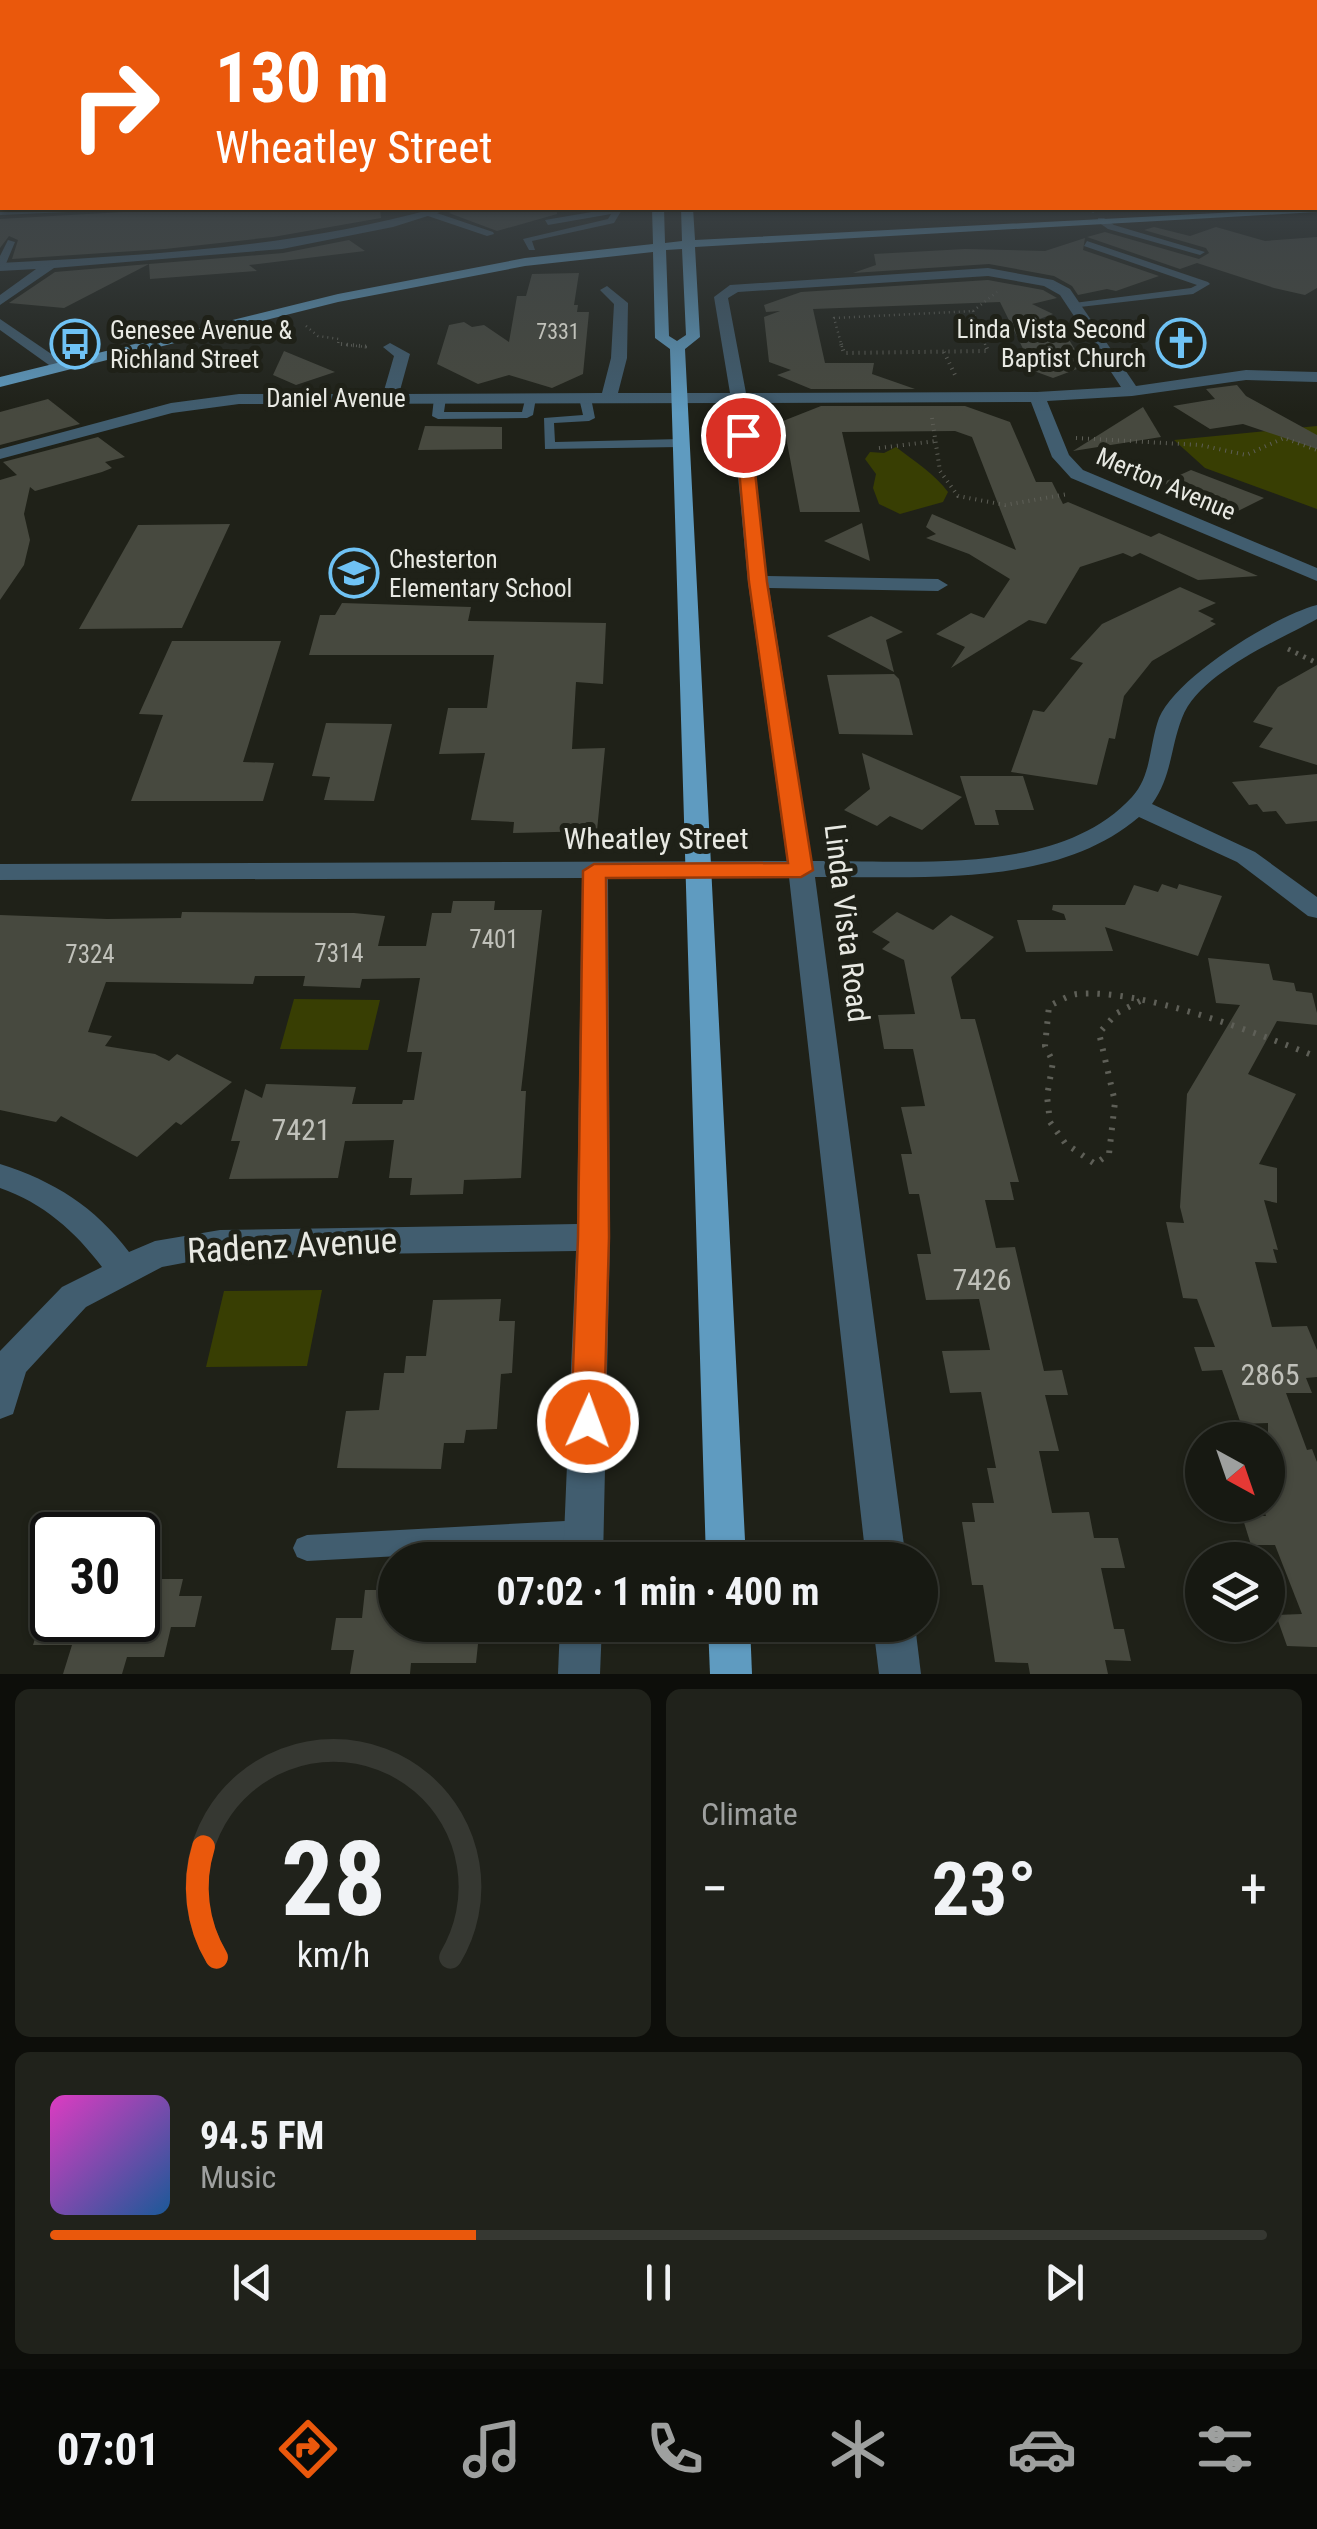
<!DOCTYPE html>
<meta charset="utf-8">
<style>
:root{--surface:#171912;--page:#20221b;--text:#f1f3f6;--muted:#9ea09f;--line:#363832;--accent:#ea580c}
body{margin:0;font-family:"Roboto Condensed",sans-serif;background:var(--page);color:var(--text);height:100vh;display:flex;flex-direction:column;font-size:38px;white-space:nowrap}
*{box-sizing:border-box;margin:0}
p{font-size:32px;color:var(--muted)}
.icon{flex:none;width:55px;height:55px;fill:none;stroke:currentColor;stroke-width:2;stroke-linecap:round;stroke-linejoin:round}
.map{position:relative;height:1674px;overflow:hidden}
.sheet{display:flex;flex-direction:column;gap:15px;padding:15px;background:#0d0e0a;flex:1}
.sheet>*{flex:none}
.hud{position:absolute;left:0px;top:0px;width:1318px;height:210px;box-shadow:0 2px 8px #0004,0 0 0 2px var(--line);background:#ea580c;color:#fff;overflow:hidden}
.needle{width:65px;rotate:140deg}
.controls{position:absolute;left:1185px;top:1422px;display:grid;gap:20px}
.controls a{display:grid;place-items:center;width:100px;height:100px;border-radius:50%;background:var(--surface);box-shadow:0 2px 8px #0004,0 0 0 2px var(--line);font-size:50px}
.speed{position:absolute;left:30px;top:1512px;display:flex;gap:20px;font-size:50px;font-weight:700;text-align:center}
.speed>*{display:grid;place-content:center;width:130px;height:130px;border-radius:50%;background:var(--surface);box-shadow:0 2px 8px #0004,0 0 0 2px var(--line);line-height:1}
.speed .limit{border:5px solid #111;border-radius:15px;background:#fff;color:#111}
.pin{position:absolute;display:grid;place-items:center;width:85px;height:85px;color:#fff;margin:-42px;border:5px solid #fff;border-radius:50%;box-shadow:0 2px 10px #0007}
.me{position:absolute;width:110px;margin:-55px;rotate:2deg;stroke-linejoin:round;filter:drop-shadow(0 0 8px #0008)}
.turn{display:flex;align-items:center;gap:35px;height:210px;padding:0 50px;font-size:45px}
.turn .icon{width:130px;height:130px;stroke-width:2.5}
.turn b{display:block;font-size:70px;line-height:85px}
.big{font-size:75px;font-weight:700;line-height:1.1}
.sheet .tile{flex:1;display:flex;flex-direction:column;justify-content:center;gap:15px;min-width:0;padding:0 35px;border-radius:15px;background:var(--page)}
.sheet .dial{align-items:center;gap:0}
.dial svg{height:260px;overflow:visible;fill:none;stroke:var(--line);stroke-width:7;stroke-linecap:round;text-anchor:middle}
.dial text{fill:var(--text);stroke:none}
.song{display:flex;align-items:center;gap:30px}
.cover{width:120px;height:120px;border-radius:15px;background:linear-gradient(135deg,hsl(310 70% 55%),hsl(210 70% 35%))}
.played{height:10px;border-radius:5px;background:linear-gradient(90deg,var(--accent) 35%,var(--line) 35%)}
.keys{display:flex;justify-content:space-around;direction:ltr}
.heat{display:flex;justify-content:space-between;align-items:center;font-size:55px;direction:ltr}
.sheet .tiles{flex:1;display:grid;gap:15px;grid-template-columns:1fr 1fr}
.tile:last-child{grid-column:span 2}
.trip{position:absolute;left:378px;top:1542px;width:560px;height:100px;border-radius:50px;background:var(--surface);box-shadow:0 2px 8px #0004,0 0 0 2px var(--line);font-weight:700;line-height:100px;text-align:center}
.menu{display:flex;height:160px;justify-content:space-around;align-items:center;background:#090a07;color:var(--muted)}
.menu .icon{width:70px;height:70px}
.menu .active{color:var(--accent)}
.menu b{font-size:45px;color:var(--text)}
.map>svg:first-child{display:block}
.green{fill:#383e03}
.building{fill:#47493f}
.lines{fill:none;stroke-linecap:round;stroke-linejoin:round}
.path-far3{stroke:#5e5f57;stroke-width:2.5;stroke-dasharray:1 4;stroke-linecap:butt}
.path-far2{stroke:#5e5f57;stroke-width:4;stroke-dasharray:1 5;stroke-linecap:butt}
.path-far1{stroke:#5e5f57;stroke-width:5;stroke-dasharray:2.5 6;stroke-linecap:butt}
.path{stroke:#5e5f57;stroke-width:6;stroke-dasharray:2.5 9;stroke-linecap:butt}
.service{fill:#415d6f;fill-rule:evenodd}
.minor{fill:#415d6f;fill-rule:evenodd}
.primary{fill:#5f9bc0;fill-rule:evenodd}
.route{fill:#ea580c;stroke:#983908;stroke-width:2.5}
.labels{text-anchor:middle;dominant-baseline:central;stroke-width:10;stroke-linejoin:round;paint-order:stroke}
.far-number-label{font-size:22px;fill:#c0c1ba}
.far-poi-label{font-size:25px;fill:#e8e9e3;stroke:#1f2118;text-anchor:start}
.far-street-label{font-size:25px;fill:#e8e9e3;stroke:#1f2118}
.number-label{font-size:25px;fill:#c0c1ba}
.street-label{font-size:30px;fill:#e8e9e3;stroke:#1f2118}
.near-number-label{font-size:30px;fill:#c0c1ba}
.near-street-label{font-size:35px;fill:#e8e9e3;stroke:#1f2118}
</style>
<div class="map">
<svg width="1317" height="1674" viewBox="0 0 1317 1674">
<rect width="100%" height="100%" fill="#1f2118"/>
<g class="green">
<path d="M1317,426v83l-112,-41 -31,-28z"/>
<path d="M896,447c17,13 40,28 52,45l-5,10 -43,12 -21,-10 -6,-16 3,-14 -11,-15 5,-7 14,1z"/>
<path d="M294,999l86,1 -12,50 -88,-1z"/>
<path d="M322,1290l-15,76 -101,1 18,-76z"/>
</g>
<g class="building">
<path d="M194,208h186l1,10 -108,19 -108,12 -153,10 6,-19 -9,-4 -9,12v-29z"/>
<path d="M457,208h100v6l-60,17 -48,-18z"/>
<path d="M1154,227l36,9 26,-9 49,14 52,-4v51l-12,7 -31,-7 -77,-25 -17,6 -93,-32 18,-5 94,27 10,-6 -3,-5 -62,-18z"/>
<path d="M1085,238l-2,12 76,26 -43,15 -9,-2 -29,6 -6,-9 -18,-10 -65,-12 -136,9 23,-8 -2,-11 91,-5 80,2z"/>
<path d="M349,240l16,11 -116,14 8,6 -107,8 -1,-15 134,-11z"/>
<path d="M149,264l-85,44 -55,-5 46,-31z"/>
<path d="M579,273l-5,32h4l-1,7h12l-6,62 -31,14 -43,-13 -31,9 -41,-20 12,-39 15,-3 8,5 12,-2 25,17 8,-46h9l6,-22z"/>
<path d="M988,280l55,10 14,8 -25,6 21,10 -16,6h20l28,46 -32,12 -19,-7 -34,-69 -187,7 12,54h49l-2,11 43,15h-104l-34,-14 14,-5 -22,-8 -5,-45 16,-6 -14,1 -2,-7 37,-13z"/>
<path d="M284,351l51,21 -39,13 -23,-10z"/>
<path d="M1237,385l9,11 71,39v14l-74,-25 -33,5 -37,-23 42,-7 -9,-10z"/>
<path d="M48,399l32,25 -80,21v-33z"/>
<path d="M821,406h144l45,16 26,60h16l11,22 5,-2 83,35 8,-4 99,43 -60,4 -58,-27 -8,4 -9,-4 -43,14 -34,57 -17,-4 -78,48 14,-21 -29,-13 35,-21 13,5 26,-39 -41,-25 -43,-16 10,-4 -10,-7 6,-13 84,36 -44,-113 -17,-6 -113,1 18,80h-60l-17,-91z"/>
<path d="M1143,407l18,30 -88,14z"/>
<path d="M425,426l77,1v22l-84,1z"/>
<path d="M98,437l27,20 -20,5 7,6 -10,4 -67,19 -5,-4 -6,27 6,26 -6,25 -24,35v-120l17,-5 -14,-13z"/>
<path d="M1191,470l73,28 -28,14 -74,-29z"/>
<path d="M862,523l8,38 -46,-20z"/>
<path d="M230,524l-48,104 -103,1 59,-104z"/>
<path d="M1180,587l36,16 -18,8 16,8 -4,2 6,3 -64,37 -28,35 -9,43 -6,-1 -12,47 -86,-13 22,-62 11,2 39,-49 -13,-4 32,-35z"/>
<path d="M342,603l129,4 -3,14 138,2 -3,61 -27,-2 -4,67 33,-1 -8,83 -84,2 1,-11 -43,-2 14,-67 -46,1 9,-46h39l7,-53h-185l11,-40h15z"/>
<path d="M871,616l32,16 -17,8 8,32 -67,-36z"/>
<path d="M172,641h109l-38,121 31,1 -11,38h-132l32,-86 -24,-1z"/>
<path d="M1317,665v100l-58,-18 14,-19 -20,-6 25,-35z"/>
<path d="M894,674l5,5 14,56 -74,-1 -12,-59z"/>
<path d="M326,723l66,1 -18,77 -50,-1 6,-23 -18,-1z"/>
<path d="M862,753l100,44 -40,33 -32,-14 -13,10 -33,-16 26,-21z"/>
<path d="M1317,774v47l-31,3 -10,-13 -13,1 -6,-8 -8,1 -17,-23z"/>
<path d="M960,776h63l11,34h-39l4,15h-24z"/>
<path d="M1162,884l15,5 2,-5 43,12 -24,60 -93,-29 8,24 -87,1 -9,-32h49l-2,-6 -12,-4 1,-5h72l9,-20 24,7z"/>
<path d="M453,901h42l-1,9h48l-21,181h5l-5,87 -57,2 -1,14 -53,1 2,-17h-23l5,-38 -49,1 -7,37 -109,1 11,-38h-9l14,-52 17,9 4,-14 90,3 -4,17h50l1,-4h11l8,-48h-15l13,-74 -58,1 -2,9 -57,-2 2,-10h-50l-2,8 -147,-2 -18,50 24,4 -7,10 50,8 14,7 8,-7 55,28 -51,43 -5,-3 -39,35 -76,-41 -5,6 -56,-12v-195l107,4 74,-1 1,-6 172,1 31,3 -7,30h48l6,-33h19z"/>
<path d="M897,912l36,18 18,-15 43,22 -43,40 10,42h14l44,163h-9l4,18h-29l11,48 19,-1 29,124 18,-1 6,25h-23l14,56h-20l13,62 37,-1 5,26h24l7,30h-24l13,61h10l7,32 -26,-1 3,14h-78l-2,-11 -33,-1 -12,-77h-11l-10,-63h13l-3,-19h22l-7,-35h9l-15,-76 -31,1 -8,-42 48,-1 -11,-51 -53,1 -9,-46h14l-12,-60h-10l-8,-40h11l-11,-47 24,-1 -12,-57h-29l-6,-34 37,-1 -11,-54 -22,-11 8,-7 -18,-10z"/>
<path d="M1208,958l61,6 4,16 21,3 2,8 16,2 5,20v12l-40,-4 -29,53 48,20 -37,70 18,4v35l-13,-3 14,50 -5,-1 4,14 -22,-1 17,65 35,-1 10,24v27l-11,1 6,15h-26l21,57 5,-1 5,13v185h-3l-27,-1 -11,-31 26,-1 -27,-69h-24l-9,-29h24l-4,-11h6v-82l-27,1 -19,-54 -20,1 -8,-24h21l-18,-48 -14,-1 -17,-76 18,1 -4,-16 7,-113 53,-89 -24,-2z"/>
<path d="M501,1299l-2,22h16l-3,52 -11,1 -4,55 -31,1 -2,13h-20l-3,26 -104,-1 9,-57 33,-1 5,-37h20l2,-17h20l7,-56z"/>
<path d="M138,1579h45l-4,17h23l-7,31h-24l-7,30h-37l-5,17h-59l9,-29h-39l8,-25h97z"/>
<path d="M365,1590h30v35h85l-4,38h-65l-1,11h-60l4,-24h-23l5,-32h26z"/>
</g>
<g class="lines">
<g class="path-far3">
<path d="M973,311l13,36"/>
<path d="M973,311l24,-19"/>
<path d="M306,326l12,10 21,3 -1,5 29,3"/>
<path d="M842,347l-8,-29 139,-7"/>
</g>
<g class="path-far2">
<path d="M341,344l29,3"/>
<path d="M841,344l3,9 144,-2 -3,-7"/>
<path d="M944,352l12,25"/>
<path d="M932,418l8,53 18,25 47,9 63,-11"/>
<path d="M1076,438l124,7 46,10 38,-17 33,12"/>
<path d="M879,448l57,-7"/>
</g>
<path class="path-far1" d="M1288,649l29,14"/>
<path class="path" d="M1140,1001l-23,12 -18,20 16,69 -6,52 -14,10 -30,-21 -15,-21 -3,-26 6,-34 -8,-16 4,-40c9,-4 19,-11 28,-12 63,-6 180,39 240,63"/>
<g class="service">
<path d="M615,208h8l-9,15 -82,18 3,9h-6l-6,-11 85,-20 3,-5 -63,11 -3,-5z"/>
<path d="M1085,208h10l2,2 -4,3z"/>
<path d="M428,210l65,22 1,2 -7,2 -62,-21z"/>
<path d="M1098,218h6l10,7 91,27 -5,3 -92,-26 -10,-7z"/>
<path d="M8,240l7,2 -10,24 -5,3v-13z"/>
<path d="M1087,241l121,41 2,2 -17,10 -122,14 -2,-2 5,-3 117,-15 6,-3 -113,-39z"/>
<path d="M440,395l6,3 -2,14h78l4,-16 10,2 -3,17 -6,3 -89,1 -6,-3 2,-18z"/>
<path d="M585,395l6,3 4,20 -6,3 -35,2 1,19 126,-3 6,4 -6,4 -136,2 -1,-31 39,-3 -4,-17z"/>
<path d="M584,1520l10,4 4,9 -4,9 -10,4 -277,15 -10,-4 -4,-9 4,-9 10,-4z"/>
</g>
<g class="minor">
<path d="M0,207l73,1 -6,4 -67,3z"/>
<path d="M436,208h17l-60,19 -111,22 -228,19 -54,37v-10l36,-26 -36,2v-8c147,-8 293,-15 436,-55z"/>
<path d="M988,268l65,12 17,9 66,97 110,-16 71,2v10l-71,-2 -114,16 -85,5 22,54 14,15 234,98v13l-246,-103 -19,-21 -21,-55 -283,1 19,173 171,3 10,6 -10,6 -169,-3 43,273c99,-1 247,16 320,-64 20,-22 17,-52 27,-79 17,-41 115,-102 158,-113v14c-40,22 -118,54 -135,99 -12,31 -10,58 -30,86l103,48 62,45v21l-9,-2 -71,-54 -98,-45c-84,72 -221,59 -324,60l91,683h-40l-77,-683h-181l2,360 -7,323h-40l13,-309 -356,5 -58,11 -76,40 -60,65 -13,42 -13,5v-68l62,-64 40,-20c-27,-36 -59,-64 -102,-79v-24c54,17 95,43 129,88l26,-11 65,-11 357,-6 5,-346 -582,2v-16l787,-3 -39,-279 -17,-179 -492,1 -67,9 -172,46v-10l171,-46 68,-9h144l11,-38 -11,-9 7,-4 20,11 -11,40 203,-1 9,-35 3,-54 -14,-14 7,-4 21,17 -1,55 -9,35h112l-16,-96 16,-12zM988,276l56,10 16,9 61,92 -84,5 -291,1 -18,-95 10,-6z"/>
<path d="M0,319l66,45v6h-10l-56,-40z"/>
<path d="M560,1625h42l-2,49h-42z"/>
<path d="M873,1625h42l6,49h-42z"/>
</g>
<g class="primary">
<path d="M1315,204l2,8 -622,35 5,90 -15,12 61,1211h-40l-36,-1211 -15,-11 -2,-86 -128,14 -187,36 -338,85v-10l338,-83 187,-36 128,-14 -1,-36h12l1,35 17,-2 -1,-33h12l2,32 620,-32zM682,249l4,86 -9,6 -8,-5 -3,-86z"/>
<path d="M708,1625h42l2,49h-42z"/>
</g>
</g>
<linearGradient id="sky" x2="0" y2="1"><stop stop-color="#11120d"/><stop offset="0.43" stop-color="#3c4348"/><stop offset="1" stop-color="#3c4348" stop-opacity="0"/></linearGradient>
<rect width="1317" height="413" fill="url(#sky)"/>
<path class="route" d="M743,430l8,5 16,147 46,288 -12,7 -195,1 3,359 -5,185 -5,11 -11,4 -12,-4 -5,-11 7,-185 5,-366 11,-7 194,-1 -39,-281 -13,-147z"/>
<defs>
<g id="church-ring" transform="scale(2.5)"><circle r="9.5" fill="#1f2118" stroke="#6fc2f4" stroke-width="1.5"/><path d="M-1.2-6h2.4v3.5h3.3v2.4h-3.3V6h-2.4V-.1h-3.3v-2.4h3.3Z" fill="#6fc2f4"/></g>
<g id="bus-ring" transform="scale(2.5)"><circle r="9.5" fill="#1f2118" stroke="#6fc2f4" stroke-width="1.5"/><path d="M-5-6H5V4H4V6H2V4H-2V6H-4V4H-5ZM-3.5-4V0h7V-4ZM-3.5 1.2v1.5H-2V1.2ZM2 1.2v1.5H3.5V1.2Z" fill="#6fc2f4"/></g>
<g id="school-ring" transform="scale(2.5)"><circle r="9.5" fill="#1f2118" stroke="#6fc2f4" stroke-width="1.5"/><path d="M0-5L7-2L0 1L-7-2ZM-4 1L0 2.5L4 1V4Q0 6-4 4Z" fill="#6fc2f4"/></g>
</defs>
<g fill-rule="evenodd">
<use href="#church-ring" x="1181" y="343"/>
<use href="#bus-ring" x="75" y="344"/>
<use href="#school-ring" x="354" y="573"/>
</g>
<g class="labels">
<g class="far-number-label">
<text x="558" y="331">7331</text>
</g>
<g class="far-poi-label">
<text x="1146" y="329" text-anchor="end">Linda Vista Second<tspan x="1146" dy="29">Baptist Church</tspan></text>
<text x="110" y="330">Genesee Avenue &amp;<tspan x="110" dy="29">Richland Street</tspan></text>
<text x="389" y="559">Chesterton<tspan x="389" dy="29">Elementary School</tspan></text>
</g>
<g class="far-street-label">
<text x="336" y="398">Daniel Avenue</text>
<text transform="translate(1166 484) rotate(23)">Merton Avenue</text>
</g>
<g class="number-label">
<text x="494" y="939">7401</text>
<text x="339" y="953">7314</text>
<text x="90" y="954">7324</text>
</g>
<g class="street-label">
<text x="656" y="838">Wheatley Street</text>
<text transform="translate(847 923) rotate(83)">Linda Vista Road</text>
</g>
<g class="near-number-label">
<text x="301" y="1129">7421</text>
<text x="982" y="1279">7426</text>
<text x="1270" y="1374">2865</text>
</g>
<g class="near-street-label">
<text transform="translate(292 1246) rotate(-3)">Radenz Avenue</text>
</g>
</g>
</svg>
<div class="controls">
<a><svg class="needle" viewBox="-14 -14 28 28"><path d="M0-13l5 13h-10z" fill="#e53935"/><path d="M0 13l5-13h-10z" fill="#9ea09f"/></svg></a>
<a><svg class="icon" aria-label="layers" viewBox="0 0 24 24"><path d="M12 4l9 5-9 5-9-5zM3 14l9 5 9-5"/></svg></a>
</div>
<div class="speed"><div class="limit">30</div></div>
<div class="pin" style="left:743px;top:435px;background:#d93025"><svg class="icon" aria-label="arrive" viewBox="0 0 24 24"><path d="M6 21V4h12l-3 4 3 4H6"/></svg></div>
<svg class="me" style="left:588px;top:1422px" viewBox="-20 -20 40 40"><circle r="17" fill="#ea580c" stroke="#fff" stroke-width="3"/><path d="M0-11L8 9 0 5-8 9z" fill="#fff"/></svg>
<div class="trip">07:02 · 1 min · 400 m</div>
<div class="hud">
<div class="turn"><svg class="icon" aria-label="right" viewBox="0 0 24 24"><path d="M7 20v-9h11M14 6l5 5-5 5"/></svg><div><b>130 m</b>Wheatley Street</div></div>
</div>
</div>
<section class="sheet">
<div class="tiles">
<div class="tile dial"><svg viewBox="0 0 100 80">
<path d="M14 69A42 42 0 1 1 86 69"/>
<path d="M14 69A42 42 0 0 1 10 35" stroke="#ea580c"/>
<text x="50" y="56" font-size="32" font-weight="700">28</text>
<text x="50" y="72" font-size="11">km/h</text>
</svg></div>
<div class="tile"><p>Climate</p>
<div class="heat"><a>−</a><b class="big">23°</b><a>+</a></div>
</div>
<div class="tile">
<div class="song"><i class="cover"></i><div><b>94.5 FM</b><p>Music</p></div></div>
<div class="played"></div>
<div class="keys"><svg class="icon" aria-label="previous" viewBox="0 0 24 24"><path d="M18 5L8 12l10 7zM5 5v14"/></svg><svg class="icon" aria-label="pause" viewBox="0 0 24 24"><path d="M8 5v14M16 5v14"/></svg><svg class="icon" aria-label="next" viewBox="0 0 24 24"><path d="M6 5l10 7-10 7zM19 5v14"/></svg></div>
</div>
</div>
</section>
<nav class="menu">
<b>07:01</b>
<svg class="icon active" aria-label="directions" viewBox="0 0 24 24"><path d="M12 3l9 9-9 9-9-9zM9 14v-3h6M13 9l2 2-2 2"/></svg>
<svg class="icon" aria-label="music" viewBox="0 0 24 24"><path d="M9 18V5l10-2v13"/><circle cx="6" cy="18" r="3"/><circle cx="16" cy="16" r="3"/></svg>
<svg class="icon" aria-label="phone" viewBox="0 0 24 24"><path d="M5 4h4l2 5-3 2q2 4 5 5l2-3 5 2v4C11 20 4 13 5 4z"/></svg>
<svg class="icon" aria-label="climate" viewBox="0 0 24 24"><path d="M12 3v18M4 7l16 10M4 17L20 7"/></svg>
<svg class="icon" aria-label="car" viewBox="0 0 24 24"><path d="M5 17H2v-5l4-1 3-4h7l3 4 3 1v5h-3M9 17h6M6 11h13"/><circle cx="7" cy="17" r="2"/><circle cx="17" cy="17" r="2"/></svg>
<svg class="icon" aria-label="filters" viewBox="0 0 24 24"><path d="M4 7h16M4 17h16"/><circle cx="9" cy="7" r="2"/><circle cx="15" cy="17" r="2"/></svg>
</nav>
